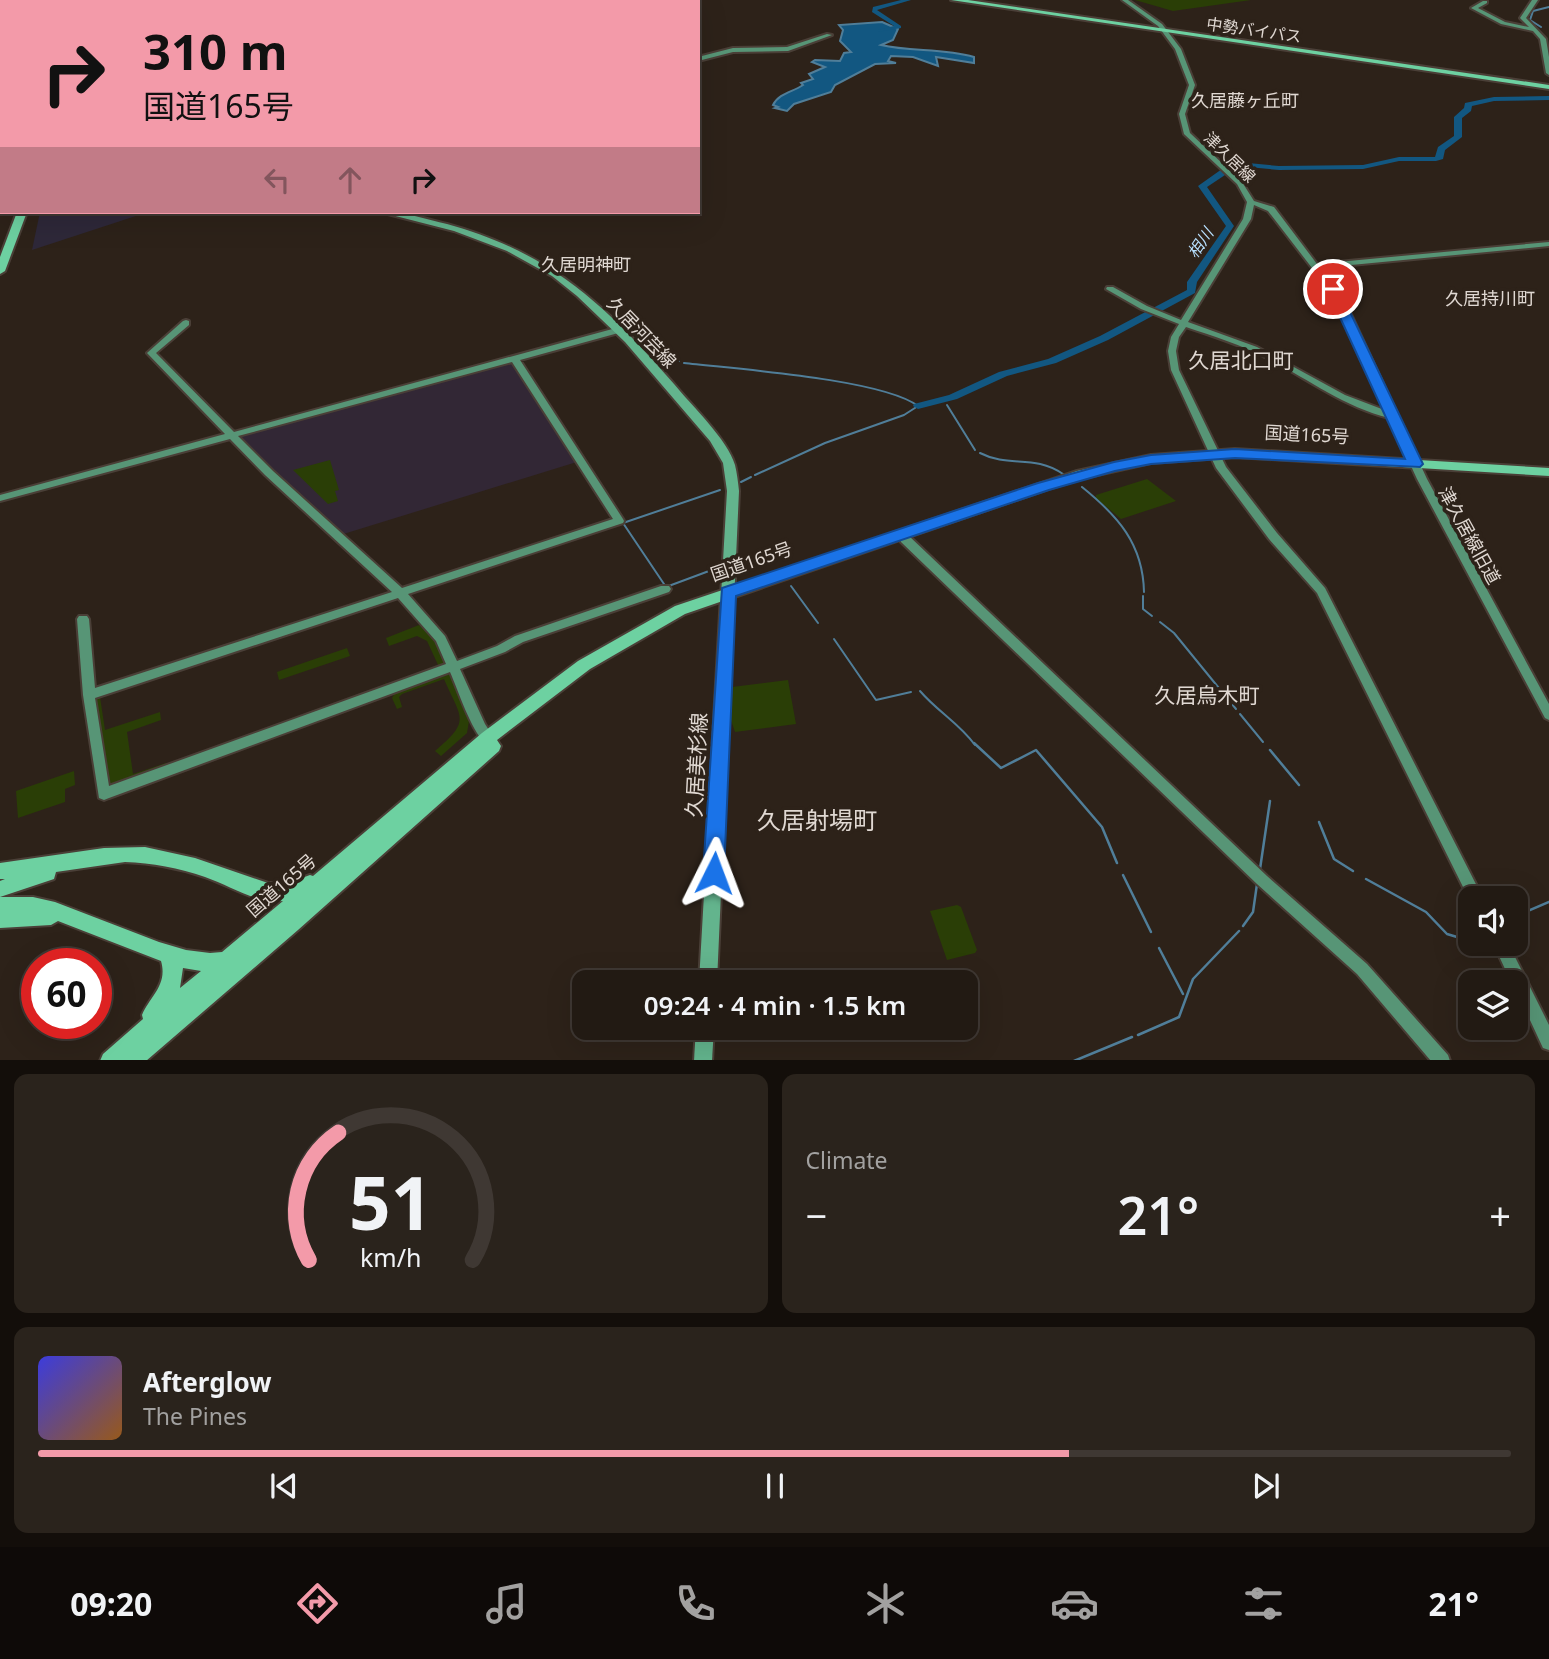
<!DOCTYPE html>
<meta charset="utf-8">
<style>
:root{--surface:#221a13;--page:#2a231c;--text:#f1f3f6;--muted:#a2a1a0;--line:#3f3833;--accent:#f39aa9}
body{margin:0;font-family:"Noto Sans","Noto Sans JP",sans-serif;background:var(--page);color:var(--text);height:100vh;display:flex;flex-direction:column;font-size:26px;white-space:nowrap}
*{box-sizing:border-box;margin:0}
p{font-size:23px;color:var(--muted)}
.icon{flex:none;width:38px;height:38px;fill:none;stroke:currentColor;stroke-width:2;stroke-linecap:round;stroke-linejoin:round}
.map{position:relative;height:1060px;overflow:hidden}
.panel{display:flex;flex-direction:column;gap:14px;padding:14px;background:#130e0a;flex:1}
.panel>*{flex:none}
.banner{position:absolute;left:0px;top:0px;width:700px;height:214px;box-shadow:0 7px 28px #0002,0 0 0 2px var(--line);background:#f39aa9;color:#111;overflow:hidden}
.fabs{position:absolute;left:1458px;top:886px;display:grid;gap:14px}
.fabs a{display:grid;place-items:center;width:70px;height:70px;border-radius:14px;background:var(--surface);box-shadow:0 7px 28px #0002,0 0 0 2px var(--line);font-size:35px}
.speed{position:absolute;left:21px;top:948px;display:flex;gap:14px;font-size:35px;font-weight:700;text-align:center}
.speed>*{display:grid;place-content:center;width:91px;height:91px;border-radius:50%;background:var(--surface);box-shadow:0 7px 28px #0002,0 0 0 2px var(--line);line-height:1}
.speed .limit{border:10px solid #d22;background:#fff;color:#111}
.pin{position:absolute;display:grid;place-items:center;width:60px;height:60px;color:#fff;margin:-30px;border:4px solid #fff;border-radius:50%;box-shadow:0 2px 7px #0007}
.me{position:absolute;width:77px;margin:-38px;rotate:3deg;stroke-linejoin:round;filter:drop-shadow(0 0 5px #0008)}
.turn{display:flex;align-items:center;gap:24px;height:147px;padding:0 28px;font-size:32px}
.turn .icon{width:91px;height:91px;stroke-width:2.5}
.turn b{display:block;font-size:49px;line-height:60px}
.lanes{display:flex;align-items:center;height:66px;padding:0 28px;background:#0003;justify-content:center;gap:35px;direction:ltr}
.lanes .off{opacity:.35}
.big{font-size:52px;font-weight:600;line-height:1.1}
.panel .card{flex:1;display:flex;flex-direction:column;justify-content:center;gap:10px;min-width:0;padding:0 24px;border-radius:14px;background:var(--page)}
.panel .dial{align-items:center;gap:0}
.dial svg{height:182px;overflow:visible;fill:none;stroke:var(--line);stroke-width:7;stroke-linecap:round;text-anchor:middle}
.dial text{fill:var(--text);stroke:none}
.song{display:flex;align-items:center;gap:21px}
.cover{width:84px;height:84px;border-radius:10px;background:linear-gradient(135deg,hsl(240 70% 55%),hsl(30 70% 35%))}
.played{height:7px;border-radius:4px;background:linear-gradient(90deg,var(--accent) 70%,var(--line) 70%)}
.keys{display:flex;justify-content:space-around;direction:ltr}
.heat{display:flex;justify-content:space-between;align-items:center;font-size:38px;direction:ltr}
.panel .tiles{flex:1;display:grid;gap:14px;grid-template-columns:1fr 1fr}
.card:last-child{grid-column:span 2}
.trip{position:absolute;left:572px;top:970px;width:406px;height:70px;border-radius:14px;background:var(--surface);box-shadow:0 7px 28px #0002,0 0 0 2px var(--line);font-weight:600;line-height:70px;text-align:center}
.tab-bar{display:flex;height:112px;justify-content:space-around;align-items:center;background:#0e0a08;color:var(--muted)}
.tab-bar .icon{width:49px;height:49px}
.tab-bar .active{color:var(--accent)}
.tab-bar b{font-size:32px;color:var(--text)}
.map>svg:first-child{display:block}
.education{fill:#2e2839}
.medical{fill:#322735}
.green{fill:#2a3e06}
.water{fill:#125781;stroke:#507e99;stroke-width:2}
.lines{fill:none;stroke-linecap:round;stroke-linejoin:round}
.stream-far1{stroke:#507e99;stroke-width:2}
.stream{stroke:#507e99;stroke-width:2.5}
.river{fill:#125781;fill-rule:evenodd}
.secondary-casing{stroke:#4a3f37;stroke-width:4}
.primary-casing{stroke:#4a3f37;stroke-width:4}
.highway-casing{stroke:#4a3f37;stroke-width:4}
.secondary{fill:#579576;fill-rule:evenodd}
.primary{fill:#63b48d;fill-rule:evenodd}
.highway{fill:#6dd1a1;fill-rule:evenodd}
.route{fill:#1a73e8;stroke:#114b97;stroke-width:2}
.labels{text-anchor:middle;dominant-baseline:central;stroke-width:7;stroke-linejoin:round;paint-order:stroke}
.far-street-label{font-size:16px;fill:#e0d8d2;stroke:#2d2219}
.far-water-label{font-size:16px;font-style:italic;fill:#b7dffd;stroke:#2d2219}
.far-quarter-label{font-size:18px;fill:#e0d8d2;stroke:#2d2219}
.street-label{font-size:18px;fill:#e0d8d2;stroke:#2d2219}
.quarter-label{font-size:21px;fill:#e0d8d2;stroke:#2d2219}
.near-street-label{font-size:21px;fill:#e0d8d2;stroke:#2d2219}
.near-quarter-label{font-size:24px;fill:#e0d8d2;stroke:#2d2219}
</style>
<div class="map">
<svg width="1549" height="1061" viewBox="0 0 1549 1061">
<rect width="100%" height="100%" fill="#2d2219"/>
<path class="education" d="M40,212h108l-116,38z"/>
<path class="medical" d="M515,359l65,102 -243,75 -104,-101z"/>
<g class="green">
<path d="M159,0h303v2h-288z"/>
<path d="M1135,0h116l-78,11z"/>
<path d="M330,460l9,30 -4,1 3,10 -10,3 -35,-34z"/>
<path d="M1147,479l29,22 -55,18 -25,-21v-3z"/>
<path d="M419,625l16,15 12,26 -60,21 -2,-5 4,3 50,-18 -12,-26 -10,-5 -28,10 -3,-8z"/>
<path d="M251,645l5,4 -5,-2 -151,50 5,33 55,-18 1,8 -34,12 6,42 33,-11v3l-60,21 -13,-92z"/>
<path d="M347,648l3,8 -71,24 -2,-8z"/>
<path d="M450,674l19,47 -2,12 -26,23 -6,-5c37,-31 26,-32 9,-72l-42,15 -3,3 3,10 -5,2 -5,-11 3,-5z"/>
<path d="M788,680l8,44 -61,8 -4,-12 1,-33z"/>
<path d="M74,771l1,14 -10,4v13l-47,16 -2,-27z"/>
<path d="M957,905l4,2 16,43 -2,3 -28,7 -17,-49z"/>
</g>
<path class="water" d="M882,22l16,7 -5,11 -12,5c30,7 62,3 93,12v6l-38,-6 2,9 -25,-9 -22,-1 -3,5 8,2 -21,1 -40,21 -4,7 -37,12 -7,7 -12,-3 3,-1 -5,-2c6,-12 20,-13 30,-20l-2,-2 12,-4 -4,-5 16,-7 -13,-5 3,-2 25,1 4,-8 7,-1 -11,-11 3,-11 -4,-5z"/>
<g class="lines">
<g class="stream-far1">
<path d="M1541,27l-11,-7 3,-9 16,-4"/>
<path d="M654,359l25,2"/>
<path d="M684,363c51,6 198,16 234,43l-14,9 -79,28 -70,32"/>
<path d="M947,405l28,45"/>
<path d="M980,453c29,15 54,1 83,21"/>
<path d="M741,482l10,-5"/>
<path d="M1082,487c36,29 61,57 62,105"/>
<path d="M709,571l-43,16 -43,-64 97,-33"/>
<path d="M791,586l27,37"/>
<path d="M1143,596v13l9,7"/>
<path d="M1160,622l14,11 62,76"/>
<path d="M834,639l42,61 35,-8"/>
<path d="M920,691c18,21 39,32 55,54"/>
<path d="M1240,714l23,28"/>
</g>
<g class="stream">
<path d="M974,743l27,25 35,-18 66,77 15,36"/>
<path d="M1270,750l29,35"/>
<path d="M1319,822l15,37 19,12"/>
<path d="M1260,869l10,-68"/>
<path d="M1123,875l28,57"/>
<path d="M1366,879l60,33 21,22 10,3 13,-3"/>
<path d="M1516,916l33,-14"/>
<path d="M1243,926l10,-14 4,-28"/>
<path d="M1159,948l24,46"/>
<path d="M1138,1035l41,-18 14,-38 46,-48"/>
<path d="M1074,1061l58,-24"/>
</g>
<g class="river">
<path d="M901,0h10l-34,10 24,16v2l-23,4v-2l16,-4 -22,-14 1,-5z"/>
<path d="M1549,96v4l-55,1 -22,5 -1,5 -9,7v19l-17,13 -2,9 -7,2h-37l-36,8 -84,1 -31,-3 -20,6 -21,14 27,39 -37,56 -2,11 -87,47 -52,23 -49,13 -50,23 -39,10 -5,-3 1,-2 35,-9 50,-23 49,-13 52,-23 87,-46v-8l39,-56 -28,-40 24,-17 26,-6 31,3 84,-1 36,-8h36l3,-10 16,-11v-19l10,-9 1,-5 29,-6z"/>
</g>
<g class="secondary-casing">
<g id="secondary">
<path d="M1122,0h6l34,24 19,25 14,36 -10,29 5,19 52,49 12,19 20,6 43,57 232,-22v4l-229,22 24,31 83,180 122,225v16l-4,-2 -128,-239 -28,-61c-45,-11 -81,-39 -122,-60 -26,-13 -54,-22 -81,-31l-7,10 -3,14 3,19 47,97 51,66 48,55 158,310h-13v3l-153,-308 -48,-54 -53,-71 -45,-98 -3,-19 3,-14 8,-13 -38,-15 -35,-20 1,-2h6l34,19 34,14 62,-101 4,-17 -10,-18 -53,-50 -5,-20 10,-29 -14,-36 -17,-23zM1254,205l14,6 68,88 51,112 -42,-16 -88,-48 -69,-25 63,-103z"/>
<path d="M1532,0h6l-12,18 20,21 3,18v18l-3,-2 -6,-34 -7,-8 -32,-7 -30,-16 12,-7h4v2l-9,5 27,14 24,5 -9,-9z"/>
<path d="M827,34l5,1 -44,16 -55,1 -35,9v-4l35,-9 54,-1z"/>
<path d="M186,320l3,1v4l-33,28 78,79 382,-104h6v4l-102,28 103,159 1,2 -1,2 -215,71 37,42 12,25 40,-15 18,-10 146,-50h8l2,3 -2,3 -146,50 -18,10 -45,17 25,55 11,17 -2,4c-5,1 -5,2 -9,-2 -14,-13 -27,-53 -35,-71l-341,126 -5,2 -5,-2 -16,-103 -6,-76 2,-3h8l2,3 6,69 297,-96 -127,-117 -35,-36 -230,62v-6l225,-61 -78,-81 36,-32zM512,362l101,157 -211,69 -129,-117 -35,-35zM398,598l38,43 10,23 -337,122 -14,-88z"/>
<path d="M905,535l4,1 358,340 100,88 81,91 2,6h-19l-74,-87 -100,-90 -356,-342 -1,-3z"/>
<path d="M1493,943h15l41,82v25l-6,-2 -27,-58v-8h-5z"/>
</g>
</g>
<g class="primary-casing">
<g id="primary">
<path d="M24,0h6l-7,2z"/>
<path d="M380,212c22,-1 46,7 67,12 105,29 158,81 227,160 17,21 54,56 61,81 2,8 3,17 4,26l-22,491h-18l28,-491 -4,-28 -13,-22 -85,-99 -48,-46 -25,-20 -45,-25 -53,-20z"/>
<path d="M696,1027h18l-2,34h-18z"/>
</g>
</g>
<g class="highway-casing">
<g id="highway">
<path d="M144,0h7l-8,2z"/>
<path d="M951,0h17l581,85v4z"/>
<path d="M17,212h10l-22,59 -5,3v-17z"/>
<path d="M1235,449l314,19v8l-314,-19 -84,6 -67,15 -36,11 -363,125 -95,55 -93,71 4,6 -2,5 -201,179 -152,131h-46l3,-7 40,-35 -1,-4c8,-19 26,-30 19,-54l-103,-40 -7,4 -51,3v-47l5,-2h-5v-16l104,-15 41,-1 50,11 73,25h20l22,-8 3,1 169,-143 96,-72 97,-55 402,-135 74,-16zM125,862c27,1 54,6 80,15 26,9 51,27 78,24l-61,51 -12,1 -24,-3 -27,-8 -104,-40 -22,-5h-33l54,-18 2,-7zM183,968l18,3 -21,17z"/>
</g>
</g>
<use href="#secondary" class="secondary"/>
<use href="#primary" class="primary"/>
<use href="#highway" class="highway"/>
</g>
<path class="route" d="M1333,285l6,4 84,175 -3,3 -185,-9 -84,6 -36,7 -66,19 -313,106 -12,277 -3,6 -7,3 -8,-3 -3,-6 19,-285 316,-105 76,-21 37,-7 84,-6 170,10 -78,-170z"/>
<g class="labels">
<g class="far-street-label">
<text transform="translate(1254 30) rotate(8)">中勢バイパス</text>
<text transform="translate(1230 157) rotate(44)">津久居線</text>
</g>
<g class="far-water-label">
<text transform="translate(1200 243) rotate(-56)">相川</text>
</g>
<g class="far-quarter-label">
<text x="1245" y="100">久居藤ヶ丘町</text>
<text x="586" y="264">久居明神町</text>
<text x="1490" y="298">久居持川町</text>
</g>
<g class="street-label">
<text transform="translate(642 332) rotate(46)">久居河芸線</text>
<text transform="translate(1307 434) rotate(3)">国道165号</text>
<text transform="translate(1470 535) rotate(61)">津久居線旧道</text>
<text transform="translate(751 561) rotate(-19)">国道165号</text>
<text transform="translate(281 885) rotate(-41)">国道165号</text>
</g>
<g class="quarter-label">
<text x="1241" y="360">久居北口町</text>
<text x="1207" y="695">久居烏木町</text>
</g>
<g class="near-street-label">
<text transform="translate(696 765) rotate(-87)">久居美杉線</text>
</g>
<g class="near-quarter-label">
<text x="817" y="819">久居射場町</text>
</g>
</g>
</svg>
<div class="fabs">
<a><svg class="icon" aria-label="sound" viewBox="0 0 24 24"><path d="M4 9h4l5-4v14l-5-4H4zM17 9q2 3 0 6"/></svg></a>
<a><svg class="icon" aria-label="layers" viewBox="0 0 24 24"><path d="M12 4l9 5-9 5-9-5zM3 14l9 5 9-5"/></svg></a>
</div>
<div class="speed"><div class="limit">60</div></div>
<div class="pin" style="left:1333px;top:289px;background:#d93025"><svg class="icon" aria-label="arrive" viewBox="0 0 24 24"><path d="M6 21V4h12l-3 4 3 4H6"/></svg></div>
<svg class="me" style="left:714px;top:873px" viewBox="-20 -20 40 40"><path d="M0-17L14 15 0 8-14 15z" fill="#1a73e8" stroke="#fff" stroke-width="4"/></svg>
<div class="trip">09:24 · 4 min · 1.5 km</div>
<div class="banner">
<div class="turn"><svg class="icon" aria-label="right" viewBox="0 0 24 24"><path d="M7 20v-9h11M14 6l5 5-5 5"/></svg><div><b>310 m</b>国道165号</div></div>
<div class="lanes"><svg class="icon off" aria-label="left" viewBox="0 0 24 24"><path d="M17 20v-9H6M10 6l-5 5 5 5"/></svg><svg class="icon off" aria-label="ahead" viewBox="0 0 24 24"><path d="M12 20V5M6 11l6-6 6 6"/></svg><svg class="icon" aria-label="right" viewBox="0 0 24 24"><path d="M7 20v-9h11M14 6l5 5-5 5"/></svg></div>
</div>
</div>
<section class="panel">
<div class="tiles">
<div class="card dial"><svg viewBox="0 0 100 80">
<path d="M14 69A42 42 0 1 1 86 69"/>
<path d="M14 69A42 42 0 0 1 27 13" stroke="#f39aa9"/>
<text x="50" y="56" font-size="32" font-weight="700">51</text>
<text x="50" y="72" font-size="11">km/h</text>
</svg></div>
<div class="card"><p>Climate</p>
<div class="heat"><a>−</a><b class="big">21°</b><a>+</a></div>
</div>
<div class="card">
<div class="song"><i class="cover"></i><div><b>Afterglow</b><p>The Pines</p></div></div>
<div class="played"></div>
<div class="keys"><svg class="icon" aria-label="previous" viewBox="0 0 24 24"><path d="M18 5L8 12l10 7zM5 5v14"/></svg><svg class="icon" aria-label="pause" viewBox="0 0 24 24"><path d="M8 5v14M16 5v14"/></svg><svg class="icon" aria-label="next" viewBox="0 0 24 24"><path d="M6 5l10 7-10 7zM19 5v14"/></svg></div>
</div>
</div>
</section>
<nav class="tab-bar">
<b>09:20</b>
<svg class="icon active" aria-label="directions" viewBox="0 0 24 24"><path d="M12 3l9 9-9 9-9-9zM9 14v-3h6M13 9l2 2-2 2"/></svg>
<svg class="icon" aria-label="music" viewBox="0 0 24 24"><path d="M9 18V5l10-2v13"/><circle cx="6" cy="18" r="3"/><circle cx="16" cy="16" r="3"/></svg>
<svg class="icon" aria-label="phone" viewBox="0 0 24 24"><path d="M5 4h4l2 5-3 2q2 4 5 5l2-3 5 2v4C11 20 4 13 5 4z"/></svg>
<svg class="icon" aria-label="climate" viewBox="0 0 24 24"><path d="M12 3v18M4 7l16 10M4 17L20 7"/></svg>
<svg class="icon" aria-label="car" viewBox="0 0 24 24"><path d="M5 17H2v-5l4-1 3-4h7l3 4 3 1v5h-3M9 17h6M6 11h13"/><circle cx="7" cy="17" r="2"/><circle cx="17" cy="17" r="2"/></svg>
<svg class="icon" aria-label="filters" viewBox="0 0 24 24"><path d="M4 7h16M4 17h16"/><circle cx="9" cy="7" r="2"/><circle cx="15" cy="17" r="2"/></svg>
<b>21°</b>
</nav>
